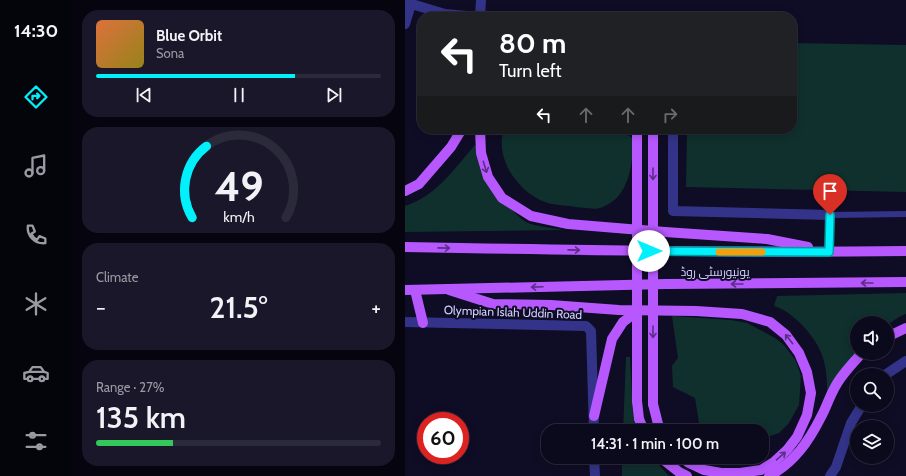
<!DOCTYPE html>
<meta charset="utf-8">
<style>
:root{--surface:#0b091c;--page:#191729;--text:#f1f3f6;--muted:#9a9aa3;--line:#2b2a3b;--accent:#00f0fc}
body{margin:0;font-family:Cabin,Cairo,sans-serif;background:var(--page);color:var(--text);height:100vh;display:flex;flex-direction:column;font-size:15px;white-space:nowrap}
*{box-sizing:border-box;margin:0}
p{font-size:13px;color:var(--muted)}
.icon{flex:none;width:22px;height:22px;fill:none;stroke:currentColor;stroke-width:2;stroke-linecap:round;stroke-linejoin:round}
.map{position:relative;flex:1;overflow:hidden}
.sheet{display:flex;flex-direction:column;gap:10px;padding:10px;background:#06050f;width:333px}
.sheet>*{flex:none}
.banner{position:absolute;left:12px;top:12px;width:380px;height:122px;border-radius:16px;box-shadow:0 2px 10px #0003,0 0 0 1px var(--line);background:#202124;color:#fff;overflow:hidden}
.tools{position:absolute;left:445px;top:316px;display:grid;gap:8px}
.tools a{display:grid;place-items:center;width:44px;height:44px;border-radius:50%;background:var(--surface);box-shadow:0 2px 10px #0003,0 0 0 1px var(--line);font-size:20px}
.speed{position:absolute;left:12px;top:412px;display:flex;gap:8px;font-size:20px;font-weight:700;text-align:center}
.speed>*{display:grid;place-content:center;width:52px;height:52px;border-radius:50%;background:var(--surface);box-shadow:0 2px 10px #0003,0 0 0 1px var(--line);line-height:1}
.speed .limit{border:6px solid #d22;background:#fff;color:#111}
.pin{position:absolute;display:grid;place-items:center;width:34px;height:34px;color:#fff;margin:-41px -17px;border-radius:50% 50% 50% 0;rotate:-45deg;box-shadow:0 0 4px #0007}
.pin .icon{rotate:45deg}
.me{position:absolute;width:44px;margin:-22px;rotate:90deg;stroke-linejoin:round;filter:drop-shadow(0 0 3px #0008)}
.turn{display:flex;align-items:center;gap:14px;height:84px;padding:0 16px;font-size:18px}
.turn .icon{width:52px;height:52px;stroke-width:2.5}
.turn b{display:block;font-size:28px;line-height:34px}
.lanes{display:flex;align-items:center;height:38px;padding:0 16px;background:#0003;justify-content:center;gap:20px;direction:ltr}
.lanes .off{opacity:.35}
.big{font-size:30px;font-weight:600;line-height:1.1}
.sheet .card{flex:1;display:flex;flex-direction:column;justify-content:center;gap:6px;min-width:0;padding:0 14px;border-radius:16px;background:var(--page)}
.sheet .dial{align-items:center;gap:0}
.dial svg{height:104px;overflow:visible;fill:none;stroke:var(--line);stroke-width:7;stroke-linecap:round;text-anchor:middle}
.dial text{fill:var(--text);stroke:none}
.song{display:flex;align-items:center;gap:12px}
.cover{width:48px;height:48px;border-radius:6px;background:linear-gradient(135deg,hsl(20 70% 55%),hsl(50 70% 35%))}
.played{height:4px;border-radius:2px;background:linear-gradient(90deg,var(--accent) 70%,var(--line) 70%)}
.keys{display:flex;justify-content:space-around;direction:ltr}
.heat{display:flex;justify-content:space-between;align-items:center;font-size:22px;direction:ltr}
.charge{height:6px;border-radius:3px;background:linear-gradient(90deg,#34c759 27%,var(--line) 0)}
.trip{position:absolute;left:136px;top:424px;width:228px;height:40px;border-radius:16px;background:var(--surface);box-shadow:0 2px 10px #0003,0 0 0 1px var(--line);font-weight:600;line-height:40px;text-align:center}
main{display:flex;flex:1;min-height:0}
.menu{display:flex;flex-direction:column;width:72px;justify-content:space-around;align-items:center;background:#04040b;color:var(--muted)}
.menu .icon{width:28px;height:28px}
.menu .active{color:var(--accent)}
.menu b{font-size:18px;color:var(--text)}
.map>svg:first-child{display:block}
.green{fill:#0f302d}
.lines{fill:none;stroke-linecap:round;stroke-linejoin:round}
.service{stroke:#333489;stroke-width:6}
.minor{stroke:#333489;stroke-width:10}
.primary{stroke:#b758ff;stroke-width:10}
.primary-bridge{stroke:#b758ff;stroke-width:10}
.oneway{stroke:#5b2e87}
.route-casing{stroke:#009ca4;stroke-width:10}
.route{stroke:#00f0fc;stroke-width:7}
.slow{stroke:#f59e0b;stroke-width:7}
.labels{text-anchor:middle;dominant-baseline:central;stroke-width:4;stroke-linejoin:round;paint-order:stroke}
.street-label{font-size:12px;fill:#d3d1ff;stroke:#0f0c25}
</style>
<main>
<nav class="menu">
<b>14:30</b>
<svg class="icon active" aria-label="directions" viewBox="0 0 24 24"><path d="M12 3l9 9-9 9-9-9zM9 14v-3h6M13 9l2 2-2 2"/></svg>
<svg class="icon" aria-label="music" viewBox="0 0 24 24"><path d="M9 18V5l10-2v13"/><circle cx="6" cy="18" r="3"/><circle cx="16" cy="16" r="3"/></svg>
<svg class="icon" aria-label="phone" viewBox="0 0 24 24"><path d="M5 4h4l2 5-3 2q2 4 5 5l2-3 5 2v4C11 20 4 13 5 4z"/></svg>
<svg class="icon" aria-label="climate" viewBox="0 0 24 24"><path d="M12 3v18M4 7l16 10M4 17L20 7"/></svg>
<svg class="icon" aria-label="car" viewBox="0 0 24 24"><path d="M5 17H2v-5l4-1 3-4h7l3 4 3 1v5h-3M9 17h6M6 11h13"/><circle cx="7" cy="17" r="2"/><circle cx="17" cy="17" r="2"/></svg>
<svg class="icon" aria-label="filters" viewBox="0 0 24 24"><path d="M4 7h16M4 17h16"/><circle cx="9" cy="7" r="2"/><circle cx="15" cy="17" r="2"/></svg>
</nav>
<section class="sheet">
<div class="card">
<div class="song"><i class="cover"></i><div><b>Blue Orbit</b><p>Sona</p></div></div>
<div class="played"></div>
<div class="keys"><svg class="icon" aria-label="previous" viewBox="0 0 24 24"><path d="M18 5L8 12l10 7zM5 5v14"/></svg><svg class="icon" aria-label="pause" viewBox="0 0 24 24"><path d="M8 5v14M16 5v14"/></svg><svg class="icon" aria-label="next" viewBox="0 0 24 24"><path d="M6 5l10 7-10 7zM19 5v14"/></svg></div>
</div>
<div class="card dial"><svg viewBox="0 0 100 80">
<path d="M14 69A42 42 0 1 1 86 69"/>
<path d="M14 69A42 42 0 0 1 25 14" stroke="#00f0fc"/>
<text x="50" y="56" font-size="32" font-weight="700">49</text>
<text x="50" y="72" font-size="11">km/h</text>
</svg></div>
<div class="card"><p>Climate</p>
<div class="heat"><a>−</a><b class="big">21.5°</b><a>+</a></div>
</div>
<div class="card"><p>Range · 27%</p><b class="big">135 km</b><div class="charge"></div></div>
</section>
<div class="map">
<svg width="501" height="476" viewBox="0 0 501 476">
<rect width="100%" height="100%" fill="#0f0c25"/>
<g class="green">
<path d="M387,43l114,2v147l-220,-5 1,-58h105z"/>
<path d="M99,129h116l12,9c2,26 -3,61 -32,70 -6,2 -23,-1 -31,-2 -7,-1 -17,-1 -24,-4 -27,-10 -51,-44 -41,-73z"/>
<path d="M70,145c9,24 29,63 51,77 7,4 28,6 37,8l-158,2v-26c31,-10 49,-37 70,-61z"/>
<path d="M501,293v21l-7,3 -12,8v-2h-30v29l-30,53c0,-16 1,-31 -4,-47 -5,-19 -30,-47 -49,-52l3,-10z"/>
<path d="M267,316l59,4 16,3 28,15 9,7 12,16 5,15 -2,29 -10,18 -10,10 -17,6v-8h-55l-8,-8 -4,-25 -22,-11 -1,-21 6,-8z"/>
<path d="M221,357h4l3,57 3,17h-13z"/>
<path d="M217,457h29l18,19h-47z"/>
</g>
<g class="lines">
<path class="service" d="M424,252l1,-37 76,-1"/>
<g class="minor">
<path d="M0,2l40,12 33,3"/>
<path d="M75,17l1,-17"/>
<path d="M0,24l6,-20"/>
<path d="M268,129v82l157,4"/>
<path d="M0,322l181,4 5,5 3,100"/>
<path d="M480,375l21,-14"/>
<path d="M189,457l1,19"/>
<path d="M425,476l6,-9 15,-44 11,-18"/>
</g>
<g class="primary">
<path d="M75,129l1,24 7,24 14,21 29,18 37,8 97,8 102,7 41,8"/>
<path d="M0,191l14,-7 32,-37 11,-18"/>
<path d="M0,247c167,3 334,6 501,4"/>
<path d="M0,290l261,-6 240,-2"/>
<path d="M10,290l8,33"/>
<path d="M44,290l44,14 58,1 68,5 77,1 46,3 28,8 16,13 13,18 8,19 4,21 -4,22 -10,22 -10,13 -13,12 -13,8 -21,3h-19l-17,-3 -15,-7 -8,-6"/>
<path d="M482,337l19,-9"/>
<path d="M232,401l2,18 5,12"/>
<path d="M248,404l5,20 4,7"/>
<path d="M189,416l18,-77 11,-17 16,-12"/>
<path d="M255,457l19,15 8,4"/>
<path d="M364,476c25,-13 40,-35 52,-59 5,-9 8,-19 13,-28 6,-13 18,-25 28,-36"/>
</g>
<g class="primary-bridge">
<path d="M232,401v-267"/>
<path d="M248,404v-269"/>
</g>
</g>
<defs><path id="oneway-shaft" d="M-6 0H5M1.5-3L5.5 0L1.5 3" fill="none" stroke-width="1.6" stroke-linecap="round" stroke-linejoin="round"/></defs>
<g class="oneway">
<use href="#oneway-shaft" transform="translate(80 167) rotate(73)"/>
<use href="#oneway-shaft" transform="translate(248 174) rotate(90)"/>
<use href="#oneway-shaft" transform="translate(39 248) rotate(1)"/>
<use href="#oneway-shaft" transform="translate(169 250) rotate(1)"/>
<use href="#oneway-shaft" transform="translate(462 283) rotate(180)"/>
<use href="#oneway-shaft" transform="translate(332 284) rotate(180)"/>
<use href="#oneway-shaft" transform="translate(132 287) rotate(178)"/>
<use href="#oneway-shaft" transform="translate(248 332) rotate(90)"/>
<use href="#oneway-shaft" transform="translate(384 339) rotate(-128)"/>
<use href="#oneway-shaft" transform="translate(376 456) rotate(-41)"/>
</g>
<g class="lines">
<g class="route-casing">
<path id="route" d="M244,251l180,1 1,-37"/>
</g>
<use href="#route" class="route"/>
<path class="slow" d="M314,252h43"/>
</g>
<g class="labels">
<g class="street-label">
<text x="310" y="271">یونیورسٹی روڈ</text>
<text transform="translate(108 312) rotate(2)">Olympian Islah Uddin Road</text>
</g>
</g>
</svg>
<div class="tools">
<a><svg class="icon" aria-label="sound" viewBox="0 0 24 24"><path d="M4 9h4l5-4v14l-5-4H4zM17 9q2 3 0 6"/></svg></a>
<a><svg class="icon" aria-label="search" viewBox="0 0 24 24"><circle cx="10" cy="10" r="6"/><path d="M15 15l6 6"/></svg></a>
<a><svg class="icon" aria-label="layers" viewBox="0 0 24 24"><path d="M12 4l9 5-9 5-9-5zM3 14l9 5 9-5"/></svg></a>
</div>
<div class="speed"><div class="limit">60</div></div>
<div class="pin" style="left:425px;top:215px;background:#d93025"><svg class="icon" aria-label="arrive" viewBox="0 0 24 24"><path d="M6 21V4h12l-3 4 3 4H6"/></svg></div>
<svg class="me" style="left:244px;top:251px" viewBox="-20 -20 40 40"><circle r="19" fill="#fff"/><path d="M0-13L10 11 0 6-10 11z" fill="#00f0fc"/></svg>
<div class="trip">14:31 · 1 min · 100 m</div>
<div class="banner">
<div class="turn"><svg class="icon" aria-label="left" viewBox="0 0 24 24"><path d="M17 20v-9H6M10 6l-5 5 5 5"/></svg><div><b>80 m</b>Turn left</div></div>
<div class="lanes"><svg class="icon" aria-label="left" viewBox="0 0 24 24"><path d="M17 20v-9H6M10 6l-5 5 5 5"/></svg><svg class="icon off" aria-label="ahead" viewBox="0 0 24 24"><path d="M12 20V5M6 11l6-6 6 6"/></svg><svg class="icon off" aria-label="ahead" viewBox="0 0 24 24"><path d="M12 20V5M6 11l6-6 6 6"/></svg><svg class="icon off" aria-label="right" viewBox="0 0 24 24"><path d="M7 20v-9h11M14 6l5 5-5 5"/></svg></div>
</div>
</div>
</main>
